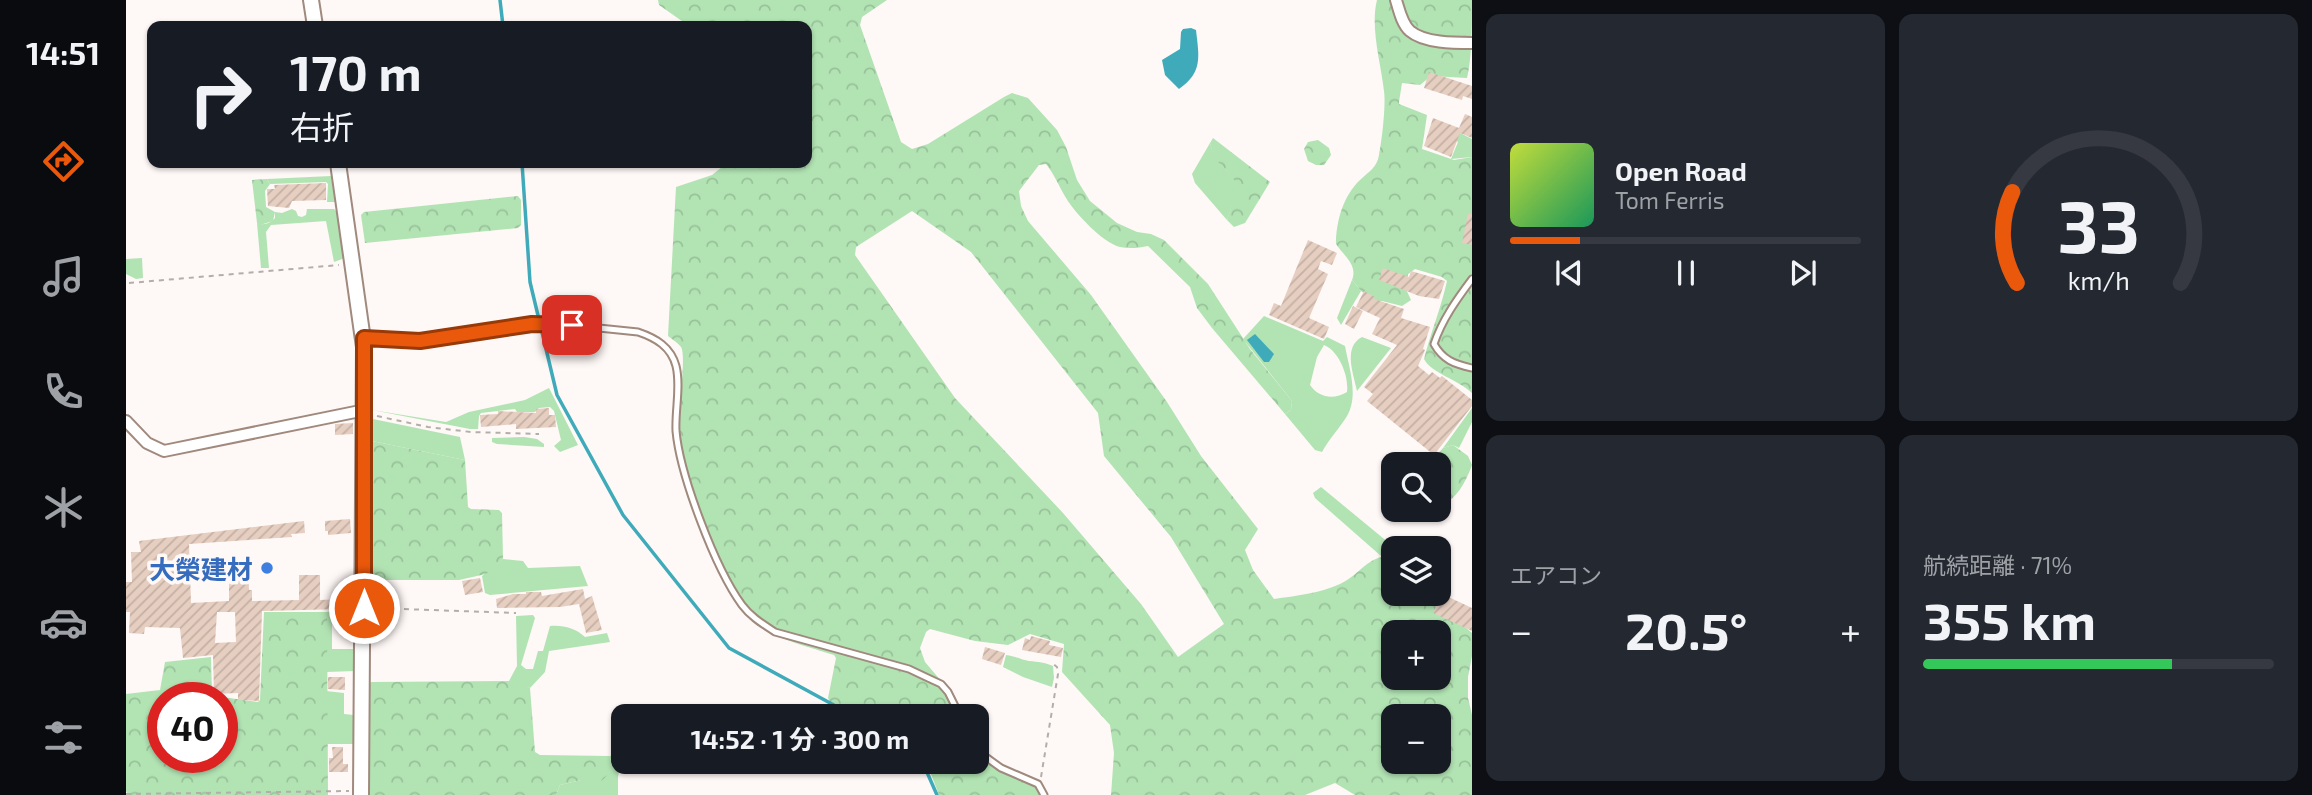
<!DOCTYPE html>
<html lang="ja">
<meta charset="utf-8">
<style>
:root{--surface:#171b24;--page:#242831;--text:#f1f3f6;--muted:#9ea1a6;--line:#363941;--accent:#ea580c}
body{margin:0;font-family:"Exo 2","Noto Sans JP",sans-serif;background:var(--page);color:var(--text);height:100vh;display:flex;flex-direction:column;font-size:26px;white-space:nowrap}
*{box-sizing:border-box;margin:0}
p{font-size:23px;color:var(--muted)}
.icon{flex:none;width:38px;height:38px;fill:none;stroke:currentColor;stroke-width:2;stroke-linecap:round;stroke-linejoin:round}
.map{position:relative;flex:1;overflow:hidden}
.details{display:flex;flex-direction:column;gap:14px;padding:14px;background:#0d0f14;width:840px}
.details>*{flex:none}
.top-card{position:absolute;left:21px;top:21px;width:665px;height:147px;border-radius:14px;box-shadow:0 2px 5px #0004;background:#171b24;color:var(--text);overflow:hidden}
.fabs{position:absolute;left:1255px;top:452px;display:grid;gap:14px}
.fabs a{display:grid;place-items:center;width:70px;height:70px;border-radius:14px;background:var(--surface);box-shadow:0 2px 5px #0004;font-size:35px}
.speed{position:absolute;left:21px;top:682px;display:flex;gap:14px;font-size:35px;font-weight:700;text-align:center}
.speed>*{display:grid;place-content:center;width:91px;height:91px;border-radius:50%;background:var(--surface);box-shadow:0 2px 5px #0004;line-height:1}
.speed .limit{border:10px solid #d22;background:#fff;color:#111}
.pin{position:absolute;display:grid;place-items:center;width:60px;height:60px;color:#fff;margin:-30px;border-radius:14px;box-shadow:0 4px 10px #0006}
.me{position:absolute;width:77px;margin:-38px;rotate:0deg;stroke-linejoin:round;filter:drop-shadow(0 0 5px #0008)}
.turn{display:flex;align-items:center;gap:24px;height:147px;padding:0 28px;font-size:32px}
.turn .icon{width:91px;height:91px;stroke-width:2.5}
.turn b{display:block;font-size:49px;line-height:60px}
.big{font-size:52px;font-weight:700;line-height:1.1}
.details .widget{flex:1;display:flex;flex-direction:column;justify-content:center;gap:10px;min-width:0;padding:0 24px;border-radius:14px;background:var(--page)}
.details .dial{align-items:center;gap:0}
.dial svg{height:182px;overflow:visible;fill:none;stroke:var(--line);stroke-width:7;stroke-linecap:round;text-anchor:middle}
.dial text{fill:var(--text);stroke:none}
.song{display:flex;align-items:center;gap:21px}
.cover{width:84px;height:84px;border-radius:10px;background:linear-gradient(135deg,hsl(70 70% 55%),hsl(150 70% 35%))}
.played{height:7px;border-radius:4px;background:linear-gradient(90deg,var(--accent) 20%,var(--line) 20%)}
.keys{display:flex;justify-content:space-around;direction:ltr}
.heat{display:flex;justify-content:space-between;align-items:center;font-size:38px;direction:ltr}
.charge{height:10px;border-radius:5px;background:linear-gradient(90deg,#34c759 71%,var(--line) 0)}
.details .tiles{flex:1;display:grid;gap:14px;grid-template-columns:repeat(2,1fr)}
.trip{position:absolute;left:485px;top:704px;width:378px;height:70px;border-radius:14px;background:var(--surface);box-shadow:0 2px 5px #0004;font-weight:700;line-height:70px;text-align:center}
main{display:flex;flex:1;min-height:0}
.menu{display:flex;flex-direction:column;width:126px;justify-content:space-around;align-items:center;background:#090b0e;color:var(--muted)}
.menu .icon{width:49px;height:49px}
.menu .on{color:var(--accent)}
.menu b{font-size:32px;color:var(--text)}
.map>svg:first-child{display:block}
.green{fill:#b2e3b3;fill-rule:evenodd}
.forest{fill:url(#forest-crowns);fill-rule:evenodd}
.water{fill:#3fabba}
.lines{fill:none;stroke-linecap:round;stroke-linejoin:round}
.stream{stroke:#3fabba;stroke-width:3.5}
.building{fill:url(#building-hatch);fill-rule:evenodd}
.lane-casing{stroke:#a0897d;stroke-width:9}
.street-casing{stroke:#a0897d;stroke-width:14}
.secondary-casing{stroke:#a0897d;stroke-width:18}
.path{stroke:#b4aeab;stroke-width:2;stroke-dasharray:5 5;stroke-linecap:butt}
.lane{stroke:#fff;stroke-width:5}
.street{stroke:#fff;stroke-width:10}
.secondary{stroke:#fff;stroke-width:14}
.route-casing{stroke:#983908;stroke-width:18}
.route{stroke:#ea580c;stroke-width:12}
.shop-dot{fill:#3f7fe0;stroke:#fef8f6;stroke-width:2.5}
.labels{text-anchor:middle;dominant-baseline:central;stroke-width:7;stroke-linejoin:round;paint-order:stroke}
.shop-label{font-size:26px;font-weight:bold;fill:#366cbe;stroke:#fef8f6;text-anchor:end}
</style>
<main>
<nav class="menu">
<b>14:51</b>
<svg class="icon on" aria-label="directions" viewBox="0 0 24 24"><path d="M12 3l9 9-9 9-9-9zM9 14v-3h6M13 9l2 2-2 2"/></svg>
<svg class="icon" aria-label="music" viewBox="0 0 24 24"><path d="M9 18V5l10-2v13"/><circle cx="6" cy="18" r="3"/><circle cx="16" cy="16" r="3"/></svg>
<svg class="icon" aria-label="phone" viewBox="0 0 24 24"><path d="M5 4h4l2 5-3 2q2 4 5 5l2-3 5 2v4C11 20 4 13 5 4z"/></svg>
<svg class="icon" aria-label="climate" viewBox="0 0 24 24"><path d="M12 3v18M4 7l16 10M4 17L20 7"/></svg>
<svg class="icon" aria-label="car" viewBox="0 0 24 24"><path d="M5 17H2v-5l4-1 3-4h7l3 4 3 1v5h-3M9 17h6M6 11h13"/><circle cx="7" cy="17" r="2"/><circle cx="17" cy="17" r="2"/></svg>
<svg class="icon" aria-label="filters" viewBox="0 0 24 24"><path d="M4 7h16M4 17h16"/><circle cx="9" cy="7" r="2"/><circle cx="15" cy="17" r="2"/></svg>
</nav>
<div class="map">
<svg width="1346" height="795" viewBox="0 0 1346 795">
<defs>
<pattern id="forest-crowns" width="20" height="18" patternUnits="userSpaceOnUse" patternTransform="scale(1.75)"><rect width="20" height="18" fill="#b2e3b3"/><path d="M2 6a3 3 0 1 1 6 0M12 15a3 3 0 1 1 6 0" fill="none" stroke="#98c299"/></pattern>
<pattern id="building-hatch" width="6" height="6" patternUnits="userSpaceOnUse" patternTransform="scale(1.75)"><rect width="6" height="6" fill="#e6cec1"/><path d="M-1 1l2-2M0 6l6-6M5 7l2-2" fill="none" stroke="#c4b0a4"/></pattern>
</defs>
<rect width="100%" height="100%" fill="#fef8f6"/>
<g class="green">
<path d="M1330,131l16,8v18l-21,2 7,-17 -5,-3z"/>
<path d="M1084,143c6,25 18,23 29,43l-12,34 -32,-37 -3,-9z"/>
<path d="M205,176l4,26h-8l1,-18 -2,-2 -56,2 -3,-5z"/>
<path d="M166,209l4,2 2,5 4,1 4,-2 1,-6h27l3,3 8,46 -11,4 -8,-41 -55,4 -5,7 3,36h-8l-4,-45c6,3 14,0 18,-5v-6l7,1z"/>
<path d="M16,258l1,20 -7,1 -10,-5v-15z"/>
<path d="M1226,280l9,11 -20,34 -4,-7z"/>
<path d="M1138,316l59,25 4,-4 18,9c4,22 14,49 2,70 -8,13 -18,23 -25,36l-7,-2 -30,-36 6,-4 1,-9 -49,-62zM1198,345c15,6 25,31 23,47 -13,8 -28,6 -37,-7l7,-28z"/>
<path d="M1236,337l29,11 -34,43c-4,-19 -14,-44 5,-54z"/>
<path d="M423,388l29,57 -18,7 -6,-6 7,-6 -7,-29 -4,-4 -11,1 -4,4h-18l-2,-3 -34,4 -2,3 -1,13h-8l-98,-19 74,12 23,-10 56,-12z"/>
<path d="M1346,408v14l-13,26 -6,-3 -10,3z"/>
<path d="M247,419l87,18 5,23 -93,-19z"/>
<path d="M398,437l13,2 7,5v3l-47,-3 -5,-2v-4z"/>
<path d="M1195,487l74,61h-2v7l-12,1 -66,-58 -2,-5z"/>
<path d="M377,559l20,2 5,7 52,-2 8,20 -98,9 -5,-2 -3,-17z"/>
<path d="M232,611v7h-26v31h24l-1,22 -29,1 1,-60z"/>
<path d="M407,615l2,3 -14,47 5,4h7l5,-18h5l7,-25c14,-1 25,2 35,11l22,-4 3,9 -61,9 -4,21 -15,16 -21,-7 8,-15 -1,-50z"/>
<path d="M880,655c9,1 16,5 23,6 10,1 15,1 24,5l1,12 -2,9 -29,-10 -20,-10z"/>
<path d="M200,691l18,2v21l10,1 -1,29h-27z"/>
<path d="M496,755l-4,22v18h-62l4,-10 21,-5 31,-17 -3,-7z"/>
</g>
<g class="forest">
<path d="M532,0h229l-25,17 -2,8 41,117 11,7 16,-5 76,-47 8,-4 16,5 29,32 9,17 11,33 13,21 27,22 20,9 14,2 13,6 44,44 42,65 42,52 -1,9 -6,4 -73,-86 -15,-20 -7,-21 -42,-41c-9,2 -19,3 -28,1 -17,-4 -45,-34 -54,-49 -7,-11 -11,-23 -20,-34l-7,1 -20,26 2,15 7,15 63,74 76,107 34,54 57,73 -13,21 8,20 21,29c21,-3 47,-6 66,-15 24,-12 25,-27 53,-29v38h45l1,-10 4,4 1,22 28,24v23l-4,21v21l4,17v80h-117l-20,-12 -30,12h-194l3,-42 -4,-28 -48,-53 2,-28 -34,-10 -22,11 -33,-4 -45,-12 -4,3 -6,16 5,14 17,20 18,34h-100l-30,-14 -2,-4 8,-40 -2,-3c-27,-9 -57,-15 -79,-32 -9,-8 -14,-22 -19,-32 -24,-45 -52,-109 -57,-160 -2,-16 8,-75 2,-84 -3,-4 -9,-8 -13,-11l8,-149 36,-12 15,-12h80v-137h-118l-30,-21zM786,211l59,41 127,161 6,43 67,81 53,87 -46,33 -37,-53 -78,-91 -108,-115 -100,-143 1,-8zM1267,632h45v45h-45zM1267,716h45v45h-45z"/>
<path d="M1251,0h95c0,21 0,60 -5,78l-36,-2 -11,9 -18,-2 -3,19v2l28,11 -5,34 32,11 18,-3v236c-13,-13 -41,-20 -48,-34 7,-27 17,-51 23,-78l-5,-4 -27,-8 -7,5 -3,13 6,13 -9,6 -20,-5 -5,1 -16,-11 -9,-11c6,-15 -8,-24 -16,-36 0,-22 7,-48 24,-64 8,-8 17,-12 19,-25 3,-15 7,-50 5,-64 -3,-28 -14,-63 -7,-91z"/>
<path d="M1087,138l57,44 -25,41 -11,4 -7,-7 11,-34c-11,-21 -23,-18 -28,-43z"/>
<path d="M1192,140l11,8 2,7 -7,10h-8l-8,-4 -4,-12 4,-7z"/>
<path d="M141,179l3,5 -5,7 1,16 9,5 -2,9 -13,4 -3,-2 -5,-43z"/>
<path d="M392,196l3,4v25l-3,3 -153,15 -4,-28 3,-3z"/>
<path d="M246,441l93,19 3,47 3,2 28,1 3,3 1,46 -17,15 -27,6h-88l-2,-5z"/>
<path d="M1327,445l15,11 4,9c-7,19 -15,33 -33,43l-1,-44h-9l14,-16z"/>
<path d="M138,612h63l1,183h-200l-2,-4v-97l34,-4 5,-28 46,-5 1,37 3,2 43,6 2,-2zM37,698h59v60h-59z"/>
<path d="M388,681l16,7 5,64 5,3 69,1 3,7 -4,12 -10,9 -17,-4 -21,5 -4,10h-186l-2,-4v-105l3,-4z"/>
<path d="M851,749l5,8 56,28 4,10h-103l-13,-34h50z"/>
</g>
<g class="water">
<path d="M1065,28l5,2c3,27 7,42 -17,59l-14,-14 -3,-15 18,-11 1,-17 2,-3z"/>
<path d="M1129,334l19,20 -5,8h-5l-17,-22z"/>
</g>
<g class="lines">
<g class="stream">
<path d="M374,0l3,26"/>
<path d="M396,163l8,119 27,113 66,120 106,133 125,68"/>
<path d="M796,761l15,34"/>
</g>
</g>
<g class="building">
<path d="M1303,72l43,14v13l-9,-3 -1,4 -38,-12z"/>
<path d="M1339,114l7,3v21l-12,-5 -9,24 -27,-11 9,-28 26,10z"/>
<path d="M200,183v17l-34,1 -3,7 -21,-2 -1,-17h8l-1,-4z"/>
<path d="M1342,213l4,1v31l-10,-2z"/>
<path d="M1182,240l29,13 -5,12 -11,-4 -3,8 10,5 -19,44 20,9 -5,12 -55,-24 5,-12 7,3z"/>
<path d="M1257,268l26,9 2,-6 34,10 -6,18 -20,-3 -40,-16z"/>
<path d="M1238,291l11,6 -1,2 30,10 -3,9 29,9 -7,22 2,1 -7,16 11,9 3,-3 8,6 2,-2 30,24v6l-38,49 -67,-54 6,-7 -9,-7 33,-42 -25,-11 8,-16 -24,-11z"/>
<path d="M1227,306l10,5 -9,18 -9,-5z"/>
<path d="M423,408v7h6l1,12 -40,2v-5l-35,3 -1,-12 18,-1v-3l38,2v-4z"/>
<path d="M227,423v11l-18,1v-11z"/>
<path d="M224,519l1,14 -23,2v-4h-3v-10z"/>
<path d="M178,521l1,12 -14,1 1,3 -103,7 2,59 38,-2v-40l19,-1 1,30h3v11l47,-1v-25h21v25l22,-1 1,10 -81,2 -3,90 -21,-1v-7l-24,1 -1,-39 -30,3 -3,-30 -35,-1 -1,7 -15,-1 1,-21h-4v-30h6l-1,-30h10l-2,-11zM91,612h18l1,30 -21,1z"/>
<path d="M354,578l3,14 -18,3 -3,-14z"/>
<path d="M457,589l2,10 7,-3 10,34 -16,3 -7,-29 -19,3 -63,1 -1,-9 17,-5h13v-2h15l1,4z"/>
<path d="M1316,594l30,14v23l-39,-18z"/>
<path d="M905,636l19,5 -1,4 14,3 -2,9 -39,-7 3,-12 5,2z"/>
<path d="M859,647l20,6 -4,12 -19,-6z"/>
<path d="M202,677h17v13l-17,-1z"/>
<path d="M206,747h11v17h5v8h-19v-14h4z"/>
</g>
<g class="lines">
<g class="lane-casing">
<g id="lane">
<path d="M1346,279c-15,20 -30,41 -38,65 9,16 20,20 38,24"/>
<path d="M238,338l56,3 130,-18 88,9c18,6 33,15 38,34 5,20 -1,44 0,65 4,44 39,137 66,174 9,12 21,19 33,27l134,37 19,9 13,6 7,8 12,24"/>
<path d="M850,746l7,9 18,13 37,16 6,11"/>
</g>
</g>
<g class="street-casing">
<g id="street">
<path d="M1270,0c3,10 6,24 14,31 14,12 44,12 62,12"/>
<path d="M0,421l21,22 17,8 201,-41"/>
</g>
</g>
<g class="secondary-casing">
<g id="secondary">
<path d="M185,0l4,26"/>
<path d="M212,163l26,184 -3,448"/>
</g>
</g>
<g class="path">
<path d="M3,283l210,-18"/>
<path d="M251,416l51,11 43,5 68,2"/>
<path d="M248,608l142,5"/>
<path d="M915,777l17,-103 -1,-7 -5,-4"/>
<path d="M0,794l223,-3"/>
</g>
<use href="#lane" class="lane"/>
<use href="#street" class="street"/>
<use href="#secondary" class="secondary"/>
</g>
<g class="lines">
<g class="route-casing">
<path id="route" d="M238,608v-270l56,3 112,-17 40,1"/>
</g>
<use href="#route" class="route"/>
</g>
<circle class="shop-dot" cx="141" cy="568" r="7"/>
<g class="labels">
<g class="shop-label">
<text x="127" y="568">大榮建材</text>
</g>
</g>
</svg>
<div class="fabs">
<a><svg class="icon" aria-label="search" viewBox="0 0 24 24"><circle cx="10" cy="10" r="6"/><path d="M15 15l6 6"/></svg></a>
<a><svg class="icon" aria-label="layers" viewBox="0 0 24 24"><path d="M12 4l9 5-9 5-9-5zM3 14l9 5 9-5"/></svg></a>
<a>+</a>
<a>−</a>
</div>
<div class="speed"><div class="limit">40</div></div>
<div class="pin" style="left:446px;top:325px;background:#d93025"><svg class="icon" aria-label="arrive" viewBox="0 0 24 24"><path d="M6 21V4h12l-3 4 3 4H6"/></svg></div>
<svg class="me" style="left:238px;top:608px" viewBox="-20 -20 40 40"><circle r="17" fill="#ea580c" stroke="#fff" stroke-width="3"/><path d="M0-11L8 9 0 5-8 9z" fill="#fff"/></svg>
<div class="trip">14:52 · 1 分 · 300 m</div>
<div class="top-card">
<div class="turn"><svg class="icon" aria-label="right" viewBox="0 0 24 24"><path d="M7 20v-9h11M14 6l5 5-5 5"/></svg><div><b>170 m</b>右折</div></div>
</div>
</div>
<section class="details">
<div class="tiles">
<div class="widget">
<div class="song"><i class="cover"></i><div><b>Open Road</b><p>Tom Ferris</p></div></div>
<div class="played"></div>
<div class="keys"><svg class="icon" aria-label="previous" viewBox="0 0 24 24"><path d="M18 5L8 12l10 7zM5 5v14"/></svg><svg class="icon" aria-label="pause" viewBox="0 0 24 24"><path d="M8 5v14M16 5v14"/></svg><svg class="icon" aria-label="next" viewBox="0 0 24 24"><path d="M6 5l10 7-10 7zM19 5v14"/></svg></div>
</div>
<div class="widget dial"><svg viewBox="0 0 100 80">
<path d="M14 69A42 42 0 1 1 86 69"/>
<path d="M14 69A42 42 0 0 1 12 29" stroke="#ea580c"/>
<text x="50" y="56" font-size="32" font-weight="700">33</text>
<text x="50" y="72" font-size="11">km/h</text>
</svg></div>
<div class="widget"><p>エアコン</p>
<div class="heat"><a>−</a><b class="big">20.5°</b><a>+</a></div>
</div>
<div class="widget"><p>航続距離 · 71%</p><b class="big">355 km</b><div class="charge"></div></div>
</div>
</section>
</main>
